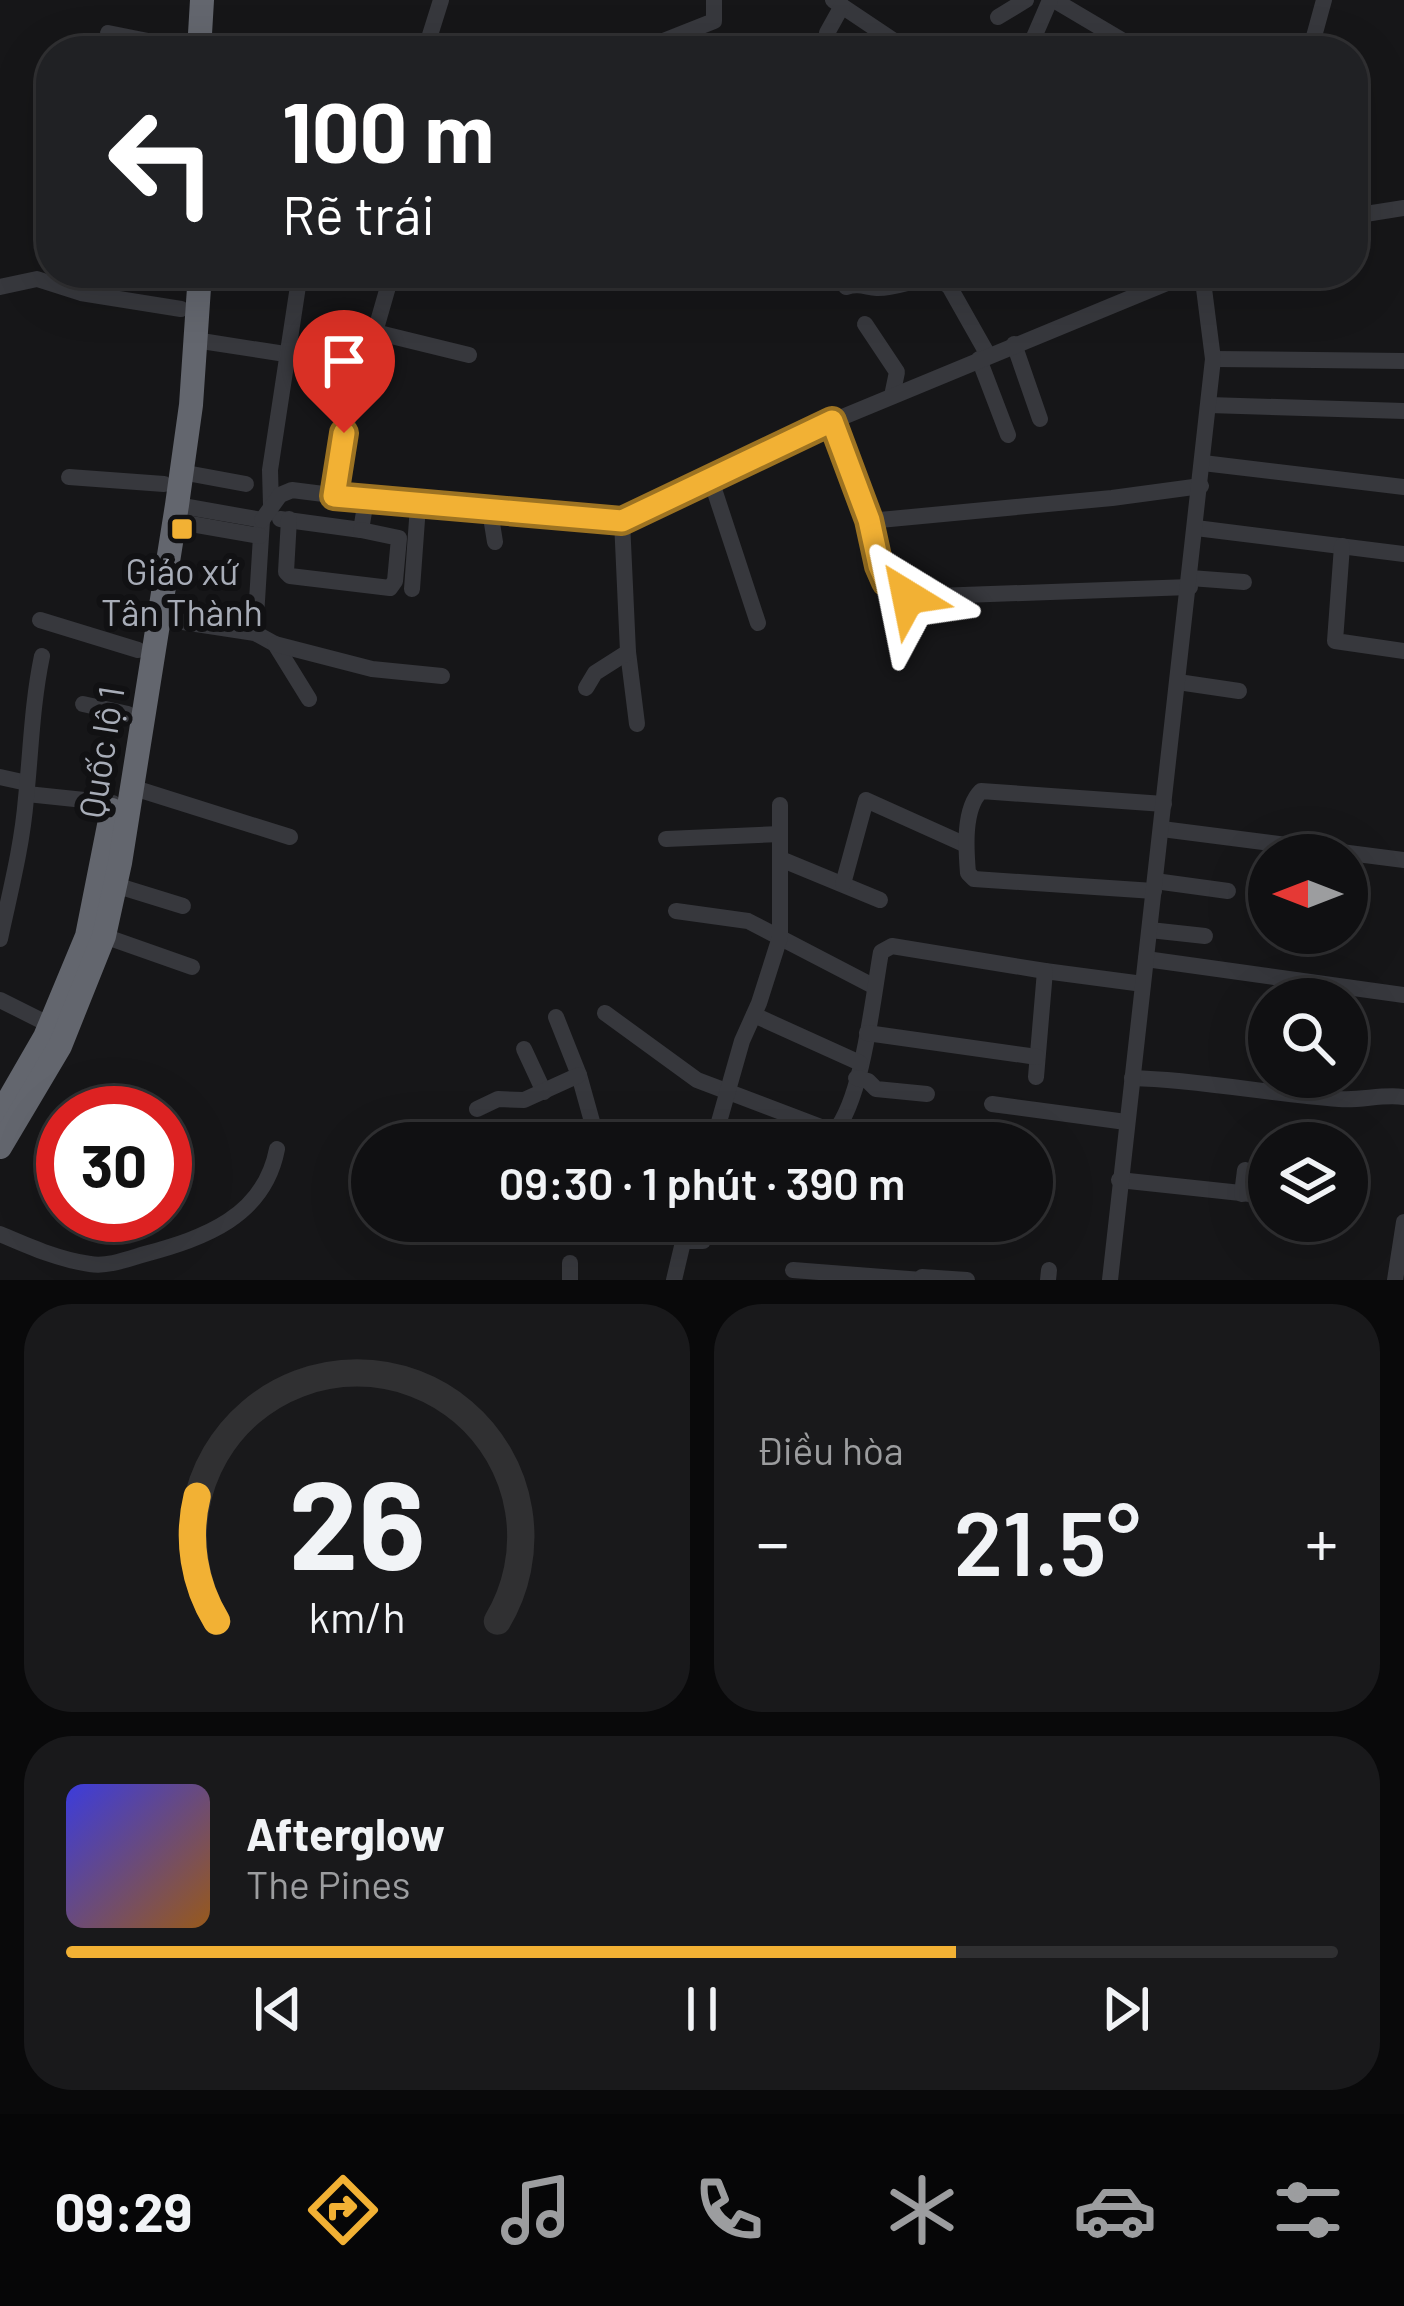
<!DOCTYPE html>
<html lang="vi">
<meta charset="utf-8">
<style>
:root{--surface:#101012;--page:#19191b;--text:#f1f3f6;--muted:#9c9d9f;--line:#303032;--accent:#f2b134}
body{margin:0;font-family:Barlow,sans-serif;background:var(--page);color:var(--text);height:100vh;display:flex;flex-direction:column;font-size:45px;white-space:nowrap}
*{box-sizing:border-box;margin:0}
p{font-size:39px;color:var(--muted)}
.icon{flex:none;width:66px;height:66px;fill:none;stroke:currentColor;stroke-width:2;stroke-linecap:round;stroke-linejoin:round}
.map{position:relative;height:1280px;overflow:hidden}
.drawer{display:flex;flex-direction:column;gap:24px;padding:24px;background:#09090a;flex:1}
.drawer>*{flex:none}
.guide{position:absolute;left:36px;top:36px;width:1332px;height:252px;border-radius:48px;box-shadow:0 12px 48px #0002,0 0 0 3px var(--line);background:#202124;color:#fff;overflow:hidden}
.needle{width:78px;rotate:270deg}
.buttons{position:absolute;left:1248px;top:834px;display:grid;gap:24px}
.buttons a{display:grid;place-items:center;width:120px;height:120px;border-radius:50%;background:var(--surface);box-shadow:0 12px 48px #0002,0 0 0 3px var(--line);font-size:60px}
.speed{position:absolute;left:36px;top:1086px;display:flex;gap:24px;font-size:60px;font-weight:700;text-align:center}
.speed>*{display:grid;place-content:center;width:156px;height:156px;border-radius:50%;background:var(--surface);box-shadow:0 12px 48px #0002,0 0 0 3px var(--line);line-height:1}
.speed .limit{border:18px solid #d22;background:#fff;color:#111}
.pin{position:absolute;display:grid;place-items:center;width:102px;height:102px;color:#fff;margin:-123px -51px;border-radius:50% 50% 50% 0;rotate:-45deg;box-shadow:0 0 12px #0007}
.pin .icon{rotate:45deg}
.me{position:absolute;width:132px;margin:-66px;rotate:325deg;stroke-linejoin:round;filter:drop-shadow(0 0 9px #0008)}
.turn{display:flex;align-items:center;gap:42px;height:252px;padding:0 48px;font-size:54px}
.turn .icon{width:156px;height:156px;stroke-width:2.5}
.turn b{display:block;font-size:84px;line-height:102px}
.big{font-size:90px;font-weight:600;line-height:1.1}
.drawer .card{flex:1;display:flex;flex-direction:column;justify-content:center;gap:18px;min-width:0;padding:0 42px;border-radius:48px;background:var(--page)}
.drawer .dial{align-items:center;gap:0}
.dial svg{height:312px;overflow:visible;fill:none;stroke:var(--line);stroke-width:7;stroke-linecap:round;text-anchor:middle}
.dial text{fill:var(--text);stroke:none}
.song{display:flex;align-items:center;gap:36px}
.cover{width:144px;height:144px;border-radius:18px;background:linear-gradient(135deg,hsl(240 70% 55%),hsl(30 70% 35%))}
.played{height:12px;border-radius:6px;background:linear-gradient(90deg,var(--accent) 70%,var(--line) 70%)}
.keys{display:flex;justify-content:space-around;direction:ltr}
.heat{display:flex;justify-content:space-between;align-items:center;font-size:66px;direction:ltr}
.drawer .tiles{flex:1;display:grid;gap:24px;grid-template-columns:1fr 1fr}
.card:last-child{grid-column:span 2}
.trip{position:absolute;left:351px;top:1122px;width:702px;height:120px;border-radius:60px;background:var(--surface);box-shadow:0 12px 48px #0002,0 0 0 3px var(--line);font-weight:600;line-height:120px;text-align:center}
.menu{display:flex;height:192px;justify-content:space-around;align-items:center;background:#060607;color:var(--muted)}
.menu .icon{width:84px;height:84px}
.menu .on{color:var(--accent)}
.menu b{font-size:54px;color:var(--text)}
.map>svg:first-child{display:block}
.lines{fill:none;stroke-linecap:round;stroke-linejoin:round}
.minor{stroke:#37383d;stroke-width:16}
.highway{stroke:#63666e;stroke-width:24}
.route-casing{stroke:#9d7322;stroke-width:30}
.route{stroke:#f2b134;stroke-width:21}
.poi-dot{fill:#f2b134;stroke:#111113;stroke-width:4.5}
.labels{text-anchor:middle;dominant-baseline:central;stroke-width:12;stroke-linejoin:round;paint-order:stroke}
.poi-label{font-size:36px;fill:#a8adb8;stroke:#111113}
.street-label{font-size:36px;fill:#a8adb8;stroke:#111113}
</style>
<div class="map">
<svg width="1404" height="1280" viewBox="0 0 1404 1280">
<rect width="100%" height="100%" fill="#161618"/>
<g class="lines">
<g class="minor">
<path d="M833,0l76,51"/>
<path d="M1054,0l86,51"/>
<path d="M998,17l28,-17"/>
<path d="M108,33l90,18"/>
<path d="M827,33l15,-27"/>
<path d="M425,51l16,-51"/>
<path d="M658,51l3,-9 53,-21v-21"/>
<path d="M1028,51l22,-51"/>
<path d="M1310,51l14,-51"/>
<path d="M1353,216l51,-8"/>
<path d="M0,287l37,-8 44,14 100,16"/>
<path d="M846,287c13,-4 19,0 31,1 27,1 47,-18 72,-2l39,69"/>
<path d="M865,324l32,48 -5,24"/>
<path d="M375,332l17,-59"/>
<path d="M195,340l167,26"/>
<path d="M1014,344l26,75"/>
<path d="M979,359l29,76"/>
<path d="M1213,359l191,2"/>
<path d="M1209,405l195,6"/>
<path d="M833,421l36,100 17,61 22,15 282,-10"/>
<path d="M1203,463l201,24"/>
<path d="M181,472l65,12"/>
<path d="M69,477l95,7"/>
<path d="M711,480l47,143"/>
<path d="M334,496l10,-63 31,-101 94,23"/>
<path d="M177,505l85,15 -7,113"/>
<path d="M271,505l-1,-35 30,-197"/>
<path d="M490,511l5,31"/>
<path d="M280,519l81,11 5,-30"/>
<path d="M289,519l-3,53 4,4 100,12 5,-7 4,-43 -38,-8"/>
<path d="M262,520l18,-25 12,-5 126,16 204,15 211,-100 358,-148"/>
<path d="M174,521l86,15"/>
<path d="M869,521l243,-23 89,-12"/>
<path d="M1196,528l208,26"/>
<path d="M1342,546l-7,95 69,10"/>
<path d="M1190,578l54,4"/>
<path d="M412,589l6,-83"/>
<path d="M157,618l98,15 20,11 34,55"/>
<path d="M40,620l98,30"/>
<path d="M275,644l97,25 70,7"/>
<path d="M628,652l9,72"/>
<path d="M1178,682l61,9"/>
<path d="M586,688l9,-15 33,-21 -6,-131"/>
<path d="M83,704l45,10"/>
<path d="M0,777l27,6"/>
<path d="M131,787l159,50"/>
<path d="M27,794l86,9"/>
<path d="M1162,829l242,31"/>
<path d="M666,839l114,-5"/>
<path d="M783,860l97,40"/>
<path d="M1155,881l73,10"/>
<path d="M843,884l23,-84 100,45"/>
<path d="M115,885l68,21"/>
<path d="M1154,891l-180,-12 -6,-6c-2,-24 -5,-64 13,-82l183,13"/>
<path d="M676,911l72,10 127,66"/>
<path d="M1150,930l55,6"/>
<path d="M104,936l88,31"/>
<path d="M0,939c10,-47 22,-92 26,-141 5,-48 6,-94 16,-142"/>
<path d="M1146,959l258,36"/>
<path d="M1045,971l98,13"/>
<path d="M0,1000l50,25"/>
<path d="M605,1013l92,67 137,52c29,-33 39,-136 47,-180l11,-6 153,25 -9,106"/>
<path d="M754,1015l106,48"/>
<path d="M556,1017l23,58 19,68"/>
<path d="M867,1033l170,24"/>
<path d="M524,1049l20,43"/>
<path d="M856,1078l12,3 8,8 51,5"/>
<path d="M1132,1078c71,2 136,16 207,21 22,2 42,-5 65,-2"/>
<path d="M992,1104l134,18"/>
<path d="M477,1109l21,-10 26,1 55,-25"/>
<path d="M834,1132l91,11"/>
<path d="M634,1133l3,10"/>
<path d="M713,1143l29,-102 17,-38 21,-66v-132"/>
<path d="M1119,1180l150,16"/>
<path d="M1242,1194l3,-24"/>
<path d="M0,1234c28,12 59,26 90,30 18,3 38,-5 55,-10 59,-16 119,-37 132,-105"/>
<path d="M682,1241h21"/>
<path d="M793,1270l129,10"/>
<path d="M922,1277l45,3"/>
<path d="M570,1280v-17"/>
<path d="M674,1280l14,-59"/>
<path d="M1048,1280l1,-10"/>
<path d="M1110,1280l103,-921 -11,-86"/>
<path d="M1395,1280l9,-58"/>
</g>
<g class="highway">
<path d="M199,51l3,-51"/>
<path d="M0,1115l45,-78 42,-101 25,-126"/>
<path d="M0,1147l60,-101 44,-110 16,-73 57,-358 14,-100 9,-132"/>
</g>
</g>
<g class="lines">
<g class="route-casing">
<path id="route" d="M344,433l-10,63 288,25 210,-100 37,99 10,46 7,16 22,15"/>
</g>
<use href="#route" class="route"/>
</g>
<rect class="poi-dot" x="170" y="517" width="24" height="24" rx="6"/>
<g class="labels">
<g class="poi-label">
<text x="182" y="570">Giáo xứ<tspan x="182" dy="41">Tân Thành</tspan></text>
</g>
<g class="street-label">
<text transform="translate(100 752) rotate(-81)">Quốc lộ 1</text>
</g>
</g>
</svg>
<div class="buttons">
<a><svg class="needle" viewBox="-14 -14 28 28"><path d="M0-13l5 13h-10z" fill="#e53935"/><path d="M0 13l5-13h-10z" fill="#9c9d9f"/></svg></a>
<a><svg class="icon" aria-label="search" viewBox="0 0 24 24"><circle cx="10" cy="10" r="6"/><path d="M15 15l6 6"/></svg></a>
<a><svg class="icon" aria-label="layers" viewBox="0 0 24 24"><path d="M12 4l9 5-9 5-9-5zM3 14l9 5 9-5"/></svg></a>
</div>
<div class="speed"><div class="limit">30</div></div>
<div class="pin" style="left:344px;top:433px;background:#d93025"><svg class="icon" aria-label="arrive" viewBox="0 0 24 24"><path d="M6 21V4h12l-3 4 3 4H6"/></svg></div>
<svg class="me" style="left:908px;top:597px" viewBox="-20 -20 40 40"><path d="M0-17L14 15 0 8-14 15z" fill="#f2b134" stroke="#fff" stroke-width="4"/></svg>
<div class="trip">09:30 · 1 phút · 390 m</div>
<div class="guide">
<div class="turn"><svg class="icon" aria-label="left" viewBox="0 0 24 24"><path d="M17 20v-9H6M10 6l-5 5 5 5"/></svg><div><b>100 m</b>Rẽ trái</div></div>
</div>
</div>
<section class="drawer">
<div class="tiles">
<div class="card dial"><svg viewBox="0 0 100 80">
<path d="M14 69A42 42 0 1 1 86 69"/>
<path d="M14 69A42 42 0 0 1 9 37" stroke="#f2b134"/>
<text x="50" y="56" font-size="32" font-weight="700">26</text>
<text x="50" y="72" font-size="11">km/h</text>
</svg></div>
<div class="card"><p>Điều hòa</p>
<div class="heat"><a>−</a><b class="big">21.5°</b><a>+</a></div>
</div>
<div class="card">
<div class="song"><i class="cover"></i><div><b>Afterglow</b><p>The Pines</p></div></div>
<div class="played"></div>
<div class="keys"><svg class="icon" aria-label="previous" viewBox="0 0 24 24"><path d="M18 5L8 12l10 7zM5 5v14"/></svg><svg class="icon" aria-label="pause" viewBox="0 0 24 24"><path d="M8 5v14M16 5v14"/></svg><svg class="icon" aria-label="next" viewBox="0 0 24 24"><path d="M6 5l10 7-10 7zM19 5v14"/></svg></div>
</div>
</div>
</section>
<nav class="menu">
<b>09:29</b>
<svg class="icon on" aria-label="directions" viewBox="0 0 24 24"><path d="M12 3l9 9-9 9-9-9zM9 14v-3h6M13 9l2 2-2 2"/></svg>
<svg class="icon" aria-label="music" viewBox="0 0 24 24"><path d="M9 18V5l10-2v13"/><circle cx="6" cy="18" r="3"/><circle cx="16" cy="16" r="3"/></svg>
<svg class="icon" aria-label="phone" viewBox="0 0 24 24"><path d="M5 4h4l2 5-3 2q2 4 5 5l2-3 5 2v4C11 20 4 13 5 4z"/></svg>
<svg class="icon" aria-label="climate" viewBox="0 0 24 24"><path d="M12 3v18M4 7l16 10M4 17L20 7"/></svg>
<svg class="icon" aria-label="car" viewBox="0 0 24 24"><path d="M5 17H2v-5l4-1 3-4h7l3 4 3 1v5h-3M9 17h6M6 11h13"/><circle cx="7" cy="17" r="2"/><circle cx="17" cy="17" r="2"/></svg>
<svg class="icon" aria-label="filters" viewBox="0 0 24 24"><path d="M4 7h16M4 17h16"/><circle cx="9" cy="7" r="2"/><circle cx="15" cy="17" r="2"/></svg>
</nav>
